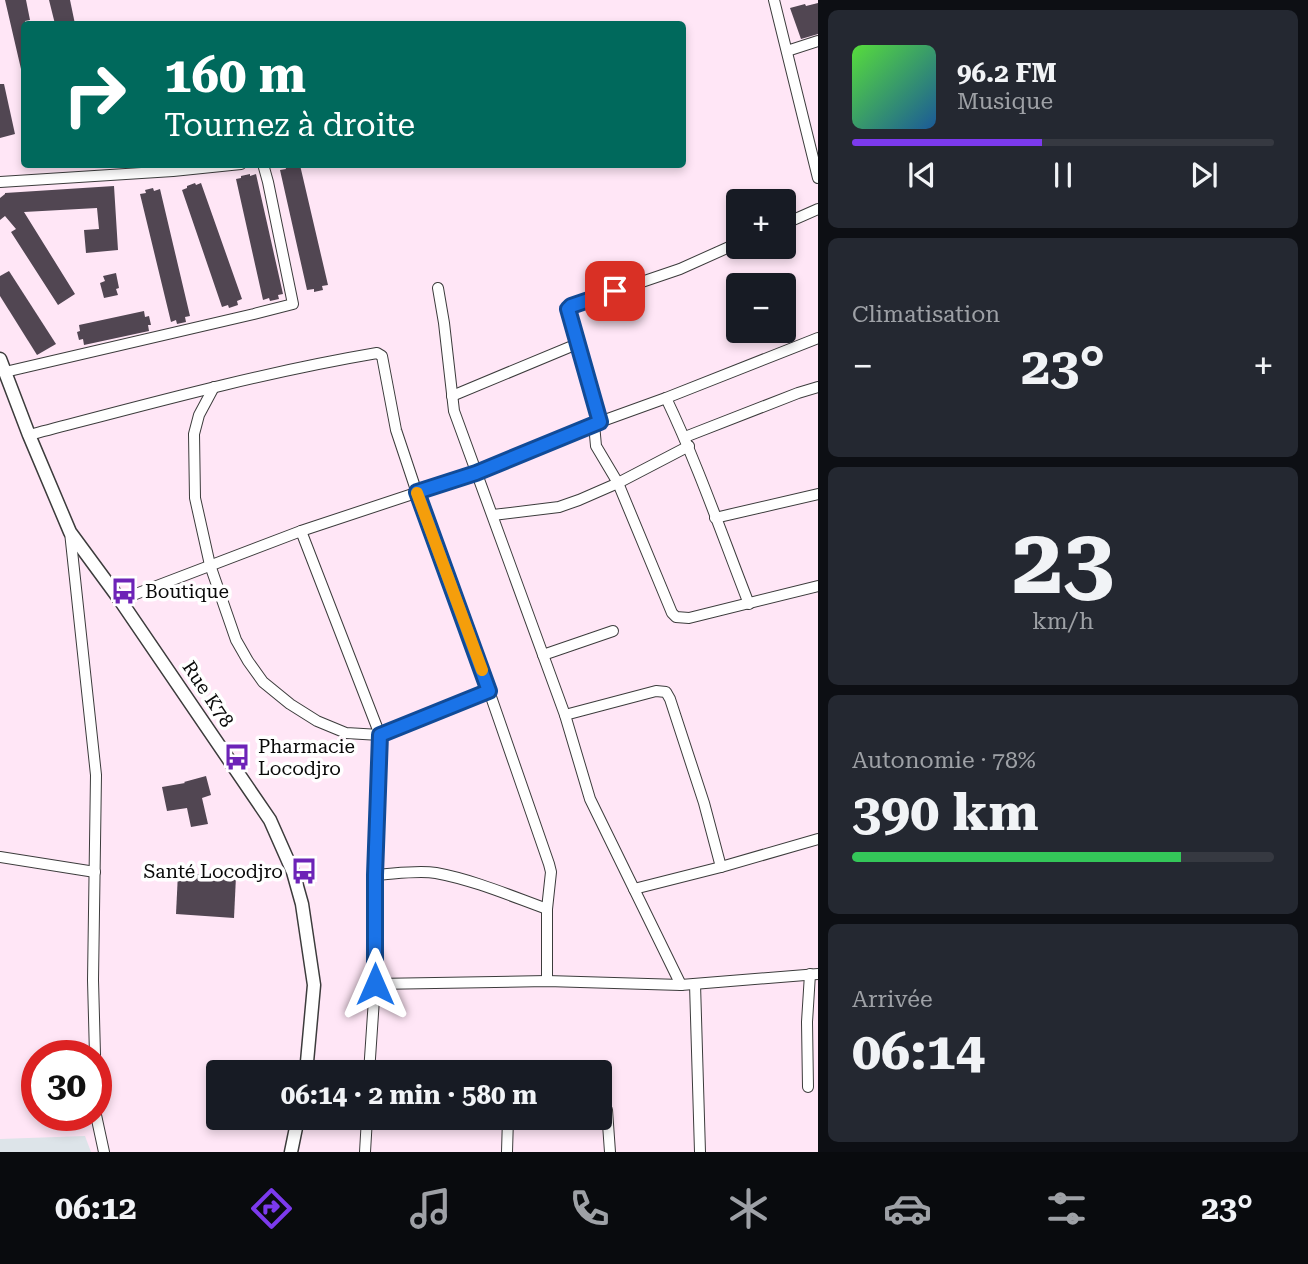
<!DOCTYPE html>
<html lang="fr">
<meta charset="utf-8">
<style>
:root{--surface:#171b24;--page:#242831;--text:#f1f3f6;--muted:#9ea1a6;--line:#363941;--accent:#7c3aed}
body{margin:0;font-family:"Roboto Serif",serif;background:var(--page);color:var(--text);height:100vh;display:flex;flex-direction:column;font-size:26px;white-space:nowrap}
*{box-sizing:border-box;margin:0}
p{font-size:23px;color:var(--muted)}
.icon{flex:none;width:38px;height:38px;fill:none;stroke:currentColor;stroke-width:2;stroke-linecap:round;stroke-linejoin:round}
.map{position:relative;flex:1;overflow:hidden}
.sheet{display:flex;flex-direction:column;gap:10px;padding:10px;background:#0d0f14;width:490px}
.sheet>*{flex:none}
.guide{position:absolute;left:21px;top:21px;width:665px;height:147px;border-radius:7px;box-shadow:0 4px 10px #0003;background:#00695c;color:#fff;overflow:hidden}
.buttons{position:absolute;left:726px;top:189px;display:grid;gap:14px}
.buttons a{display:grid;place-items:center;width:70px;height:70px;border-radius:7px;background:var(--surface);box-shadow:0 4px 10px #0003;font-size:35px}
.speed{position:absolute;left:21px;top:1040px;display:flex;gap:14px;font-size:35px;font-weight:700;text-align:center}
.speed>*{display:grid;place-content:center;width:91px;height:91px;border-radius:50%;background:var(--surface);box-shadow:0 4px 10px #0003;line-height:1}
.speed .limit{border:10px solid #d22;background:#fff;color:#111}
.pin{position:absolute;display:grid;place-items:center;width:60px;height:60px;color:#fff;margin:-30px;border-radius:14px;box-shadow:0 4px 10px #0006}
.me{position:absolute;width:77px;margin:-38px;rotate:0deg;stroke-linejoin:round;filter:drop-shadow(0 0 5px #0008)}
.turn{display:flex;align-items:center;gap:24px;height:147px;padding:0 28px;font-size:32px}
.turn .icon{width:91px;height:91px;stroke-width:2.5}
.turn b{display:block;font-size:49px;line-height:60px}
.big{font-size:52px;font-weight:700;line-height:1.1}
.sheet .tile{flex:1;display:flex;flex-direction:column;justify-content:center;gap:10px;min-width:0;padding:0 24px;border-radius:10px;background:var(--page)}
.sheet .dial{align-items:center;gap:0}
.dial b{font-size:91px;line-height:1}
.song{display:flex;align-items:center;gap:21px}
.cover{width:84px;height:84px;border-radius:10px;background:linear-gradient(135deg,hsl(110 70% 55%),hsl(210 70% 35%))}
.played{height:7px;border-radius:4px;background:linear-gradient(90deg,var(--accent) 45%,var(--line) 45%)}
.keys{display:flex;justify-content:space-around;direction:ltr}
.heat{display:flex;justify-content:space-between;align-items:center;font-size:38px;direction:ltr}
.charge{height:10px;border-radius:5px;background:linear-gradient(90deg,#34c759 78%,var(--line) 0)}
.trip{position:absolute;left:206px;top:1060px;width:406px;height:70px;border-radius:7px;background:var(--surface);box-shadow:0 4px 10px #0003;font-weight:700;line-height:70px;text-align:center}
.dock{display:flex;height:112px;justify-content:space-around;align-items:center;background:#090b0e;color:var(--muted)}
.dock .icon{width:49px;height:49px}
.dock .on{color:var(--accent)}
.dock b{font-size:32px;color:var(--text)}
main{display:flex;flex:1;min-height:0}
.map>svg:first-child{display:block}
.industrial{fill:#dde4e9}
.building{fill:#514652}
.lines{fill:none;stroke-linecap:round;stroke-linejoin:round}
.minor-casing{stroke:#3c3c3c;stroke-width:12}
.tertiary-casing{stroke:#3c3c3c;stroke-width:15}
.minor{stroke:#fff;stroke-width:10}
.tertiary{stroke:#fff;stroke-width:12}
.route-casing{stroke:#114b97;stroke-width:18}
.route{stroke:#1a73e8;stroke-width:12}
.slow{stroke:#f59e0b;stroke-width:12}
.labels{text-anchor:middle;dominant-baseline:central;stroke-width:7;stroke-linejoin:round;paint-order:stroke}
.poi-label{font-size:19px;fill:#090909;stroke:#fff;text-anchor:start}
.street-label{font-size:19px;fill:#090909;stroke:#fff}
</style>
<main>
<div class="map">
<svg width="818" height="1152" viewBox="0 0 818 1152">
<rect width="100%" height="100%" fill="#ffe6f6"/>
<path class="industrial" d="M85,1136l6,16h-91v-13z"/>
<g class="building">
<path d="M5,0h21l4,20 -5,1 -1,47 -3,1z"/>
<path d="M49,0h21l5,24h-20z"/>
<path d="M818,3v31l-17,5 -11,-31 15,-4 1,2z"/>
<path d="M0,84h4l11,50 -15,4z"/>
<path d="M293,164l1,3 6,-2 28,120 -6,1 1,4 -9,2v-3l-7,1 -27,-120 6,-1 -1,-3z"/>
<path d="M250,174v2l6,-2 27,120 -5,1 1,4 -9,2 -1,-3 -6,2 -27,-121 5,-1v-2z"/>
<path d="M195,183l1,2 5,-2 41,116 -5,2 1,4 -9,3 -1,-3 -6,2 -40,-117 5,-2v-2z"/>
<path d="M114,186l4,64 -32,3 -2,-23 15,-1 -2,-21 -73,4 51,82 -17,11 -47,-73 5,-3 -11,-13 -5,4v-22l5,-4v-1z"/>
<path d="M153,188l1,3 6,-2 30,127 -5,1 1,5 -9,2 -1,-4 -5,2 -31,-128 6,-1 -1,-3z"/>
<path d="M9,271l47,73 -19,11 -37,-59v-20z"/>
<path d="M116,273l3,15 -3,1 2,6 -14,3 -4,-15 5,-2 -2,-5z"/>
<path d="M144,311l1,6 4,-1 2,9h-3l1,6 -65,14 -1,-6 -4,1 -2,-8 3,-1 -1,-6z"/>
<path d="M206,776l5,19 -9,3 6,26 -17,3 -4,-19 -20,3 -5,-24 23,-4 -1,-1z"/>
<path d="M178,873l58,3 -2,42 -58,-4z"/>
</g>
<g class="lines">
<g class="minor-casing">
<g id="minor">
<path d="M774,0l44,178"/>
<path d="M787,51l31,-10"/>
<path d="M0,182l173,-11 68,-7"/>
<path d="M784,224l34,-15"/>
<path d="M438,288l6,35 10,88 111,304 25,84 91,186"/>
<path d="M5,372l249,-58 39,-10 -25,-122 -5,-18"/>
<path d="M214,387l-15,28 -5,19 1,64 15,67 26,75 12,21 15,21 27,22 27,17 29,12 34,2 109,-44"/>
<path d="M452,396l125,-52"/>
<path d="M666,398c32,67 56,137 83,206"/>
<path d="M600,422l-32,-114 3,-2 109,-37 58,-26"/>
<path d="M594,424l2,22 22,37 54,130 4,4 13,1 129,-32"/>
<path d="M29,435c115,-30 230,-62 348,-82l5,3 14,74 21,63 72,198 60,173 2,8 -4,37v72"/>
<path d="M685,437l113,-44 20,-6"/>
<path d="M493,515l66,-8 20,-7 39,-17 71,-37"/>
<path d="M715,518l103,-24"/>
<path d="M301,531l79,204 -5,140v109l-6,89"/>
<path d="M70,532l26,243 -3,205 2,75"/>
<path d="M120,600l181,-69 175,-58 118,-49 72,-26 152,-60"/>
<path d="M543,655l70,-24"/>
<path d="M565,715l91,-24 10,1 4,7 34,104 17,64"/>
<path d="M0,857l95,15"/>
<path d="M375,875c20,-1 42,-5 61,-2 38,7 75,23 111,36"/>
<path d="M634,889l87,-22 97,-28"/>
<path d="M375,984l172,-3 134,4 137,-11"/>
<path d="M695,984l5,168"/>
<path d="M808,1087l-1,-65 3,-48"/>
<path d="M607,1110l3,42"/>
<path d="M96,1115l8,37"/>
<path d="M365,1152l2,-34"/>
<path d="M507,1152l1,-34"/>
</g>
</g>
<g class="tertiary-casing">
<g id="tertiary">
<path d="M0,359l29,76 41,97 50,68 150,220 23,52 9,32 12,81 -8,88"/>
<path d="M291,1152l7,-34"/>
</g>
</g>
<use href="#minor" class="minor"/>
<use href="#tertiary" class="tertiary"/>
</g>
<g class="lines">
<g class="route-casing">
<path id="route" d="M375,984v-109l5,-140 109,-44 -72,-199 59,-19 124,-51 -32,-113 3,-3 44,-15"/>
</g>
<use href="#route" class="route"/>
<path class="slow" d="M417,493l65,177"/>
</g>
<defs>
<g id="bus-bare" transform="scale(2.1)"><path d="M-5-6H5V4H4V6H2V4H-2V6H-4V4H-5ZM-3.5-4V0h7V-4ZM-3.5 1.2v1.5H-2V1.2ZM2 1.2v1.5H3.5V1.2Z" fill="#6d23b7" stroke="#fff" stroke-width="2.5" paint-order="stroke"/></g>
</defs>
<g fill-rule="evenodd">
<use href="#bus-bare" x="124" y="591"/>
<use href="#bus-bare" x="237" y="757"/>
<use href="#bus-bare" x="304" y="871"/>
</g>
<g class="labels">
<g class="poi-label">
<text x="145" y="591">Boutique</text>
<text x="258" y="746">Pharmacie<tspan x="258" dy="22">Locodjro</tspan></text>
<text x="283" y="871" text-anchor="end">Santé Locodjro</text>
</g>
<g class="street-label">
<text transform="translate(208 694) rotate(56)">Rue K78</text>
</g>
</g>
</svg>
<div class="buttons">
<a>+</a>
<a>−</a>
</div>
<div class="speed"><div class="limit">30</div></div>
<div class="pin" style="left:615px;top:291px;background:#d93025"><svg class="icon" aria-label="arrive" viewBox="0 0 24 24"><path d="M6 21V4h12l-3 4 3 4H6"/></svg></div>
<svg class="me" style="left:375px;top:984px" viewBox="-20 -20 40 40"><path d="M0-17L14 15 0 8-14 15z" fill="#1a73e8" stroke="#fff" stroke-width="4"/></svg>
<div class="trip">06:14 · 2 min · 580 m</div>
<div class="guide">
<div class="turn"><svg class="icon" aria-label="right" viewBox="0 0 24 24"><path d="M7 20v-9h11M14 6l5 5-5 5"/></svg><div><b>160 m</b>Tournez à droite</div></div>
</div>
</div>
<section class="sheet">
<div class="tile">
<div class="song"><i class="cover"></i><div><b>96.2 FM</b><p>Musique</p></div></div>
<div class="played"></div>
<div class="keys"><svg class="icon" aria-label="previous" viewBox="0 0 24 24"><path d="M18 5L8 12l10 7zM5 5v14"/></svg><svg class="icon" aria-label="pause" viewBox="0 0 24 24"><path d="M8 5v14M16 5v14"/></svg><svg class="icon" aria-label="next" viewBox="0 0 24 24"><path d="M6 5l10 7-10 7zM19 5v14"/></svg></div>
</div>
<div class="tile"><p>Climatisation</p>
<div class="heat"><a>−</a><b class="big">23°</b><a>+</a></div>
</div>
<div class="tile dial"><b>23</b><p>km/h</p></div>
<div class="tile"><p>Autonomie · 78%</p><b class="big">390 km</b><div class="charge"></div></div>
<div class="tile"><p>Arrivée</p><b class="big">06:14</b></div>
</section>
</main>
<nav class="dock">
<b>06:12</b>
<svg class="icon on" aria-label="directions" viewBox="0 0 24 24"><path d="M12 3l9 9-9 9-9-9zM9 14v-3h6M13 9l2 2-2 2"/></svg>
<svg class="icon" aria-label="music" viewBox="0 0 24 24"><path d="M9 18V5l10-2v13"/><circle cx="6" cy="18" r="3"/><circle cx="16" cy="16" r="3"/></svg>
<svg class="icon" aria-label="phone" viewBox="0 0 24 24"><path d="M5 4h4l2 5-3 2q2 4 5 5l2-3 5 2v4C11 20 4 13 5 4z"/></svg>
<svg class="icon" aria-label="climate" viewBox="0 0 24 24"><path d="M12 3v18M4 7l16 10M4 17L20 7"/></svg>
<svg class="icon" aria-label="car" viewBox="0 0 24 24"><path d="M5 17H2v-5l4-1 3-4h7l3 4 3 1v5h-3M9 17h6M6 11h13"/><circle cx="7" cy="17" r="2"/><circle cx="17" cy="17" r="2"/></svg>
<svg class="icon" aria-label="filters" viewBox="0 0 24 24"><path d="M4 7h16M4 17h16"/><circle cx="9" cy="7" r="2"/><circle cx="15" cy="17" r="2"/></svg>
<b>23°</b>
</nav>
